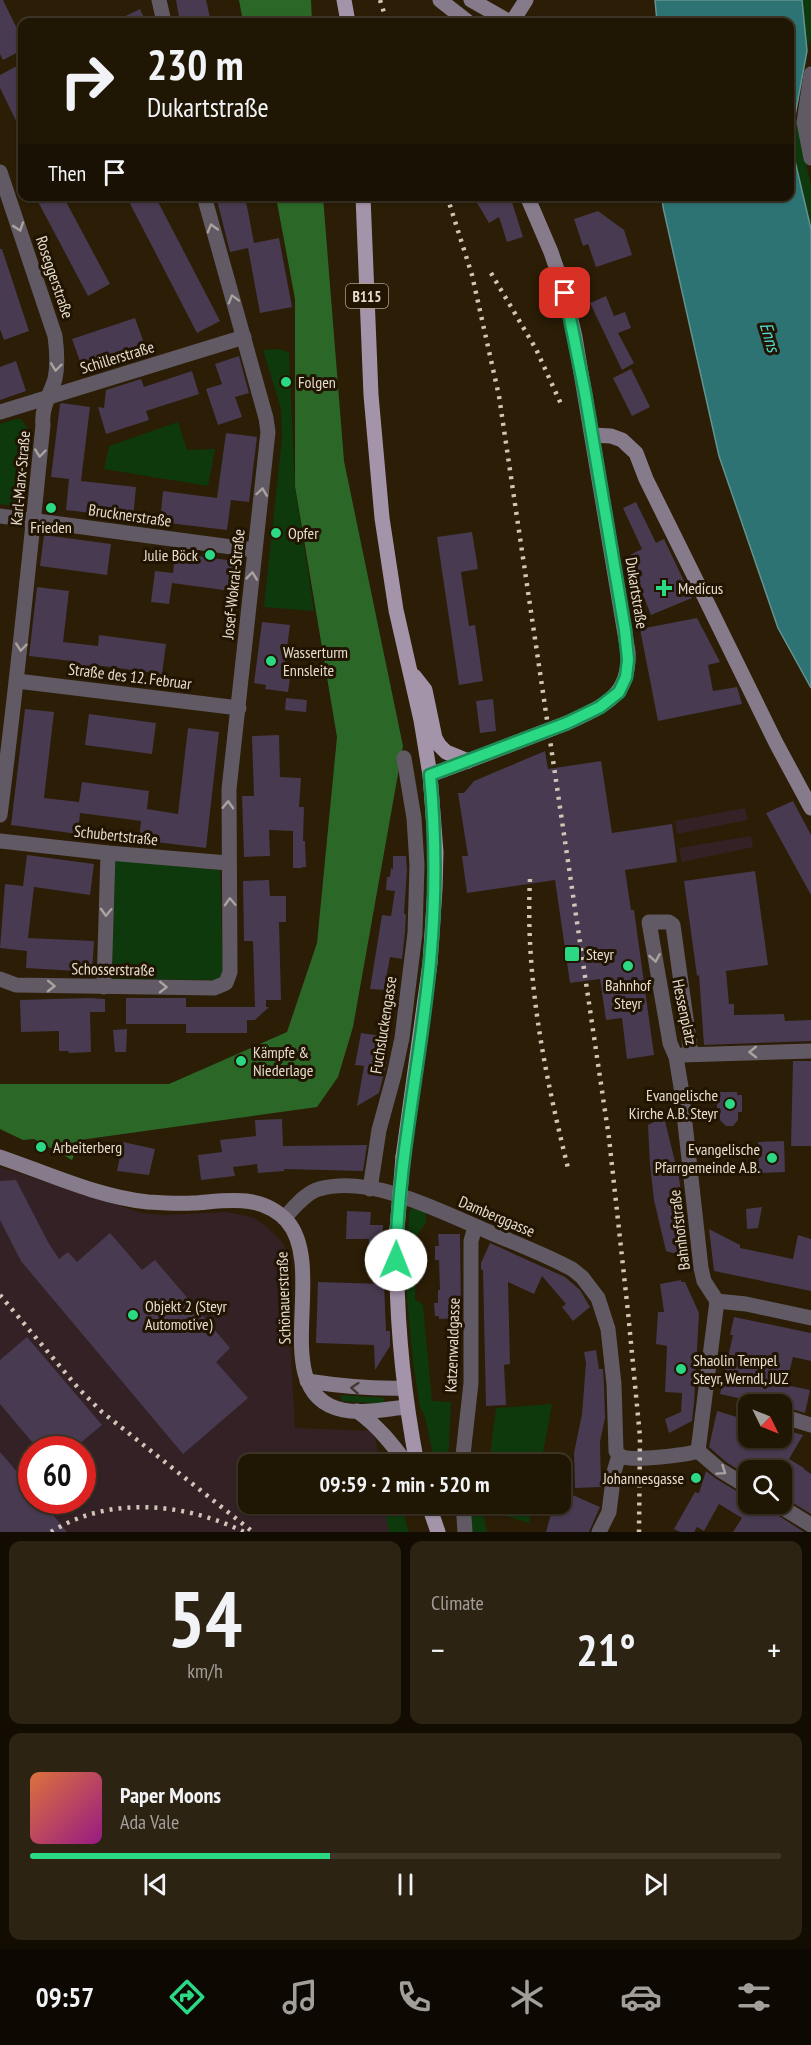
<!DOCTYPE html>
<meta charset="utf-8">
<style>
:root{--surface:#201604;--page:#2d2313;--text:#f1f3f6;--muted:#a29f9a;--line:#3d3526;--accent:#2bd884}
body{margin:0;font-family:"PT Sans Narrow",sans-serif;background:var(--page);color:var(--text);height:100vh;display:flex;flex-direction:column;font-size:22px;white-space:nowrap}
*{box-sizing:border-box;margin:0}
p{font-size:20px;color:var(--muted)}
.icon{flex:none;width:33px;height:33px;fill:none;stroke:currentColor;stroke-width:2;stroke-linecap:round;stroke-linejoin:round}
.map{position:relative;height:1532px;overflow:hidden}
.side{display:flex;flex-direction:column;gap:9px;padding:9px;background:#120c02;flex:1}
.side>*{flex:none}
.hud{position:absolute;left:18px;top:18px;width:776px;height:183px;border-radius:12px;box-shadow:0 2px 4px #0004,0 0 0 2px var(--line);background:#201604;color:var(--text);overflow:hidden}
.needle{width:39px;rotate:133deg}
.controls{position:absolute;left:738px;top:1394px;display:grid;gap:12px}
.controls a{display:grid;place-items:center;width:54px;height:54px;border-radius:12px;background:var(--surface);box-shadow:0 2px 4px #0004,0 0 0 2px var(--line);font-size:30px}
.speed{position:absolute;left:18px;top:1436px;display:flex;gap:12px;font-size:30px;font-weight:700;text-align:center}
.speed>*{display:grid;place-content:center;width:78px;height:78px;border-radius:50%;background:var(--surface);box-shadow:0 2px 4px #0004,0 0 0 2px var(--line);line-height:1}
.speed .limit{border:9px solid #d22;background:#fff;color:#111}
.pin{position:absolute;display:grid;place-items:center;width:51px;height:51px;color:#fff;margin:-26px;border-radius:12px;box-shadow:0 3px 9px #0006}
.me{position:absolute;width:66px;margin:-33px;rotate:1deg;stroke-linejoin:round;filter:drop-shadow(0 0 4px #0008)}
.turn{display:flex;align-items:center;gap:21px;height:126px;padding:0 30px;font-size:27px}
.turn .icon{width:78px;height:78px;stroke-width:2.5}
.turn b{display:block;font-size:42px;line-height:51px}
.then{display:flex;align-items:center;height:57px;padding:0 30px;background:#0003;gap:12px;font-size:22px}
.big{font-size:45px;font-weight:800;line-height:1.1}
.side .widget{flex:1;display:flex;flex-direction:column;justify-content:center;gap:9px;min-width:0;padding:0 21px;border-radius:12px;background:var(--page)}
.side .dial{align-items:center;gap:0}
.dial b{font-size:78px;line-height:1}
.song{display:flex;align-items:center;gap:18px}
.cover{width:72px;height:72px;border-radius:9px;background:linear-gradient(135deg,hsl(20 70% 55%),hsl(310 70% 35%))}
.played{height:6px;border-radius:3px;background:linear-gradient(90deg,var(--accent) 40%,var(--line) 40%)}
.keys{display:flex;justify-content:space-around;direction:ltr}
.heat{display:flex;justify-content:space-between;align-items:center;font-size:33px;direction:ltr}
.side .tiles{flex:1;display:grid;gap:9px;grid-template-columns:1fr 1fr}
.widget:last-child{grid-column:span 2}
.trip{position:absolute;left:238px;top:1454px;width:333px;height:60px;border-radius:12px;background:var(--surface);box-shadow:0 2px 4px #0004,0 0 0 2px var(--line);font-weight:800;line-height:60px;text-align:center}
.tab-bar{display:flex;height:96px;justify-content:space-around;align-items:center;background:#0d0902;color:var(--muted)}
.tab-bar .icon{width:42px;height:42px}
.tab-bar .active{color:var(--accent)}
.tab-bar b{font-size:27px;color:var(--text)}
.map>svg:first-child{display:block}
.industrial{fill:#342125;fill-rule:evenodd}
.green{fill:#0e390c}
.forest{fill:#2b6828}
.water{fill:#2d7374;stroke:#64928f;stroke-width:1.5}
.building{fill:#483a50}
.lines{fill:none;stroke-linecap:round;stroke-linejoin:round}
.street{stroke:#615a64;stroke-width:15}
.secondary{stroke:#867b8b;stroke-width:15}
.primary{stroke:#a394aa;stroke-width:15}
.rail{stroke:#d0c6b7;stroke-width:4.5;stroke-dasharray:3 6;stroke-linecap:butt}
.secondary-bridge{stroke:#867b8b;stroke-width:15}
.primary-bridge{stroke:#a394aa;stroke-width:15}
.oneway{stroke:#aaa29f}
.oneway2{stroke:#443831}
.route-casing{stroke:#1c8c56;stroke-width:15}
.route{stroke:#2bd884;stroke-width:10}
.poi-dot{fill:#2bd884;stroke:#211400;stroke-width:2}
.labels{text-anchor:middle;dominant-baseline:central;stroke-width:6;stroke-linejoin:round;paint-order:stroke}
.shield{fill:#211400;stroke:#aba091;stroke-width:1.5}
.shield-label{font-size:15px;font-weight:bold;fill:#e6dccf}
.street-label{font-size:16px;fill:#e6dccf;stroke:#211400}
.poi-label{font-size:16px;fill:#e6dccf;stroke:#211400;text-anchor:start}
.water-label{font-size:18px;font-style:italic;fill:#53dbdc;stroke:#211400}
</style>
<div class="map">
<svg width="811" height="1532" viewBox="0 0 811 1532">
<rect width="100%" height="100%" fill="#2b1d06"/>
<g class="industrial">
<path d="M745,808l3,12 -71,14 -2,-13z"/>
<path d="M751,836l2,11 -71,15 -3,-14z"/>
<path d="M0,1167l142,46 22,2 62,-3 26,5 15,10 16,16 2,6 10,179 78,3 8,33h-132v39h142l7,29h-398zM32,1449h50v51h-50z"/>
</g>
<g class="green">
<path d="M802,0h9v37l-4,14z"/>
<path d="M797,120l14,66v43l-16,-68 -1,-40z"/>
<path d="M278,349l11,3 6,135 19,124 -50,-4 18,-169 -1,-29 -18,-59z"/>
<path d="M16,419h5l10,14 -7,61h-4l-2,13 -18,-3v-80z"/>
<path d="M178,422l9,28 28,-1 -7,37 -104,-17 5,-23z"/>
<path d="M115,860l105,10 3,110 -111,-1z"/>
<path d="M412,1206l14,5v12l-9,12 -2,64 8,6 9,96 19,1 -3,62h-13l-10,-47 -5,-10 -7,-45 -7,-74v-51l2,-2 1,-22z"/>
<path d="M341,1395l44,3 -1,6 -43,-3z"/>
<path d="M552,1404l-11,60h-52l7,-56z"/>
<path d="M384,1503h16l9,29h-20z"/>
<path d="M467,1503h14l6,29h-16z"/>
<path d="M491,1503h42l-4,20 -32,-10z"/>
</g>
<g class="forest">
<path d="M239,0h72l1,22h-69z"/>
<path d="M276,197h47l21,264 59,285 -50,281 -15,50 -21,30 -237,33 -8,20 -38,-21 -11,1 -23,-11v-45h169l118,-52 30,-89 20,-206 -42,-251v-187z"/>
</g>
<path class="water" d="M655,0h147l5,51 -13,70 1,40 16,68v459l-33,-60 -59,-172 -56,-249 -1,-10 127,-1v-174h-132z"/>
<g class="building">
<path d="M0,0h3l19,39v11l-19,10 -3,-6z"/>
<path d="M176,0h30l5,22h-31z"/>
<path d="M140,9l6,13h-33z"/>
<path d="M17,66l5,12v55l-22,-45v-13z"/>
<path d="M35,196h28l47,88 -22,12z"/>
<path d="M126,196h29l65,125 -23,12z"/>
<path d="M216,196h29l9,47 25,-5 13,69 -32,6 -12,-65 -18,4z"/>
<path d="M484,196h26l13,41 -16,5 -8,-25 -10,6 -13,-22z"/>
<path d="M598,211l26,19 8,25 -36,12 -8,-23 -5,2 -9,-27z"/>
<path d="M0,249h2l27,82 -25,9 -4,-11z"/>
<path d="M606,296l8,20 11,-4 6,16 -13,5 16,30 -12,7 -32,-67z"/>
<path d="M135,318l10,28 -63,21 -10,-28z"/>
<path d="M239,356l10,37 -14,4 7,20 -24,8 -12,-36 16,-5 -7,-20z"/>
<path d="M16,361l10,30 -26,9v-33z"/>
<path d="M631,369l19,38 -18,9 -19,-38z"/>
<path d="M192,371l7,23 -53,17 3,9 -43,14 -8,-27 6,1 2,-18 35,-11 3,8z"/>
<path d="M62,403l28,4 -9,74 55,6 -3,31 -67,-8 3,-31 -18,-2 9,-73z"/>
<path d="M226,433l31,4 -8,65 -18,-2 -4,30 -67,-8 3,-31 54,7z"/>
<path d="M636,502l20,41 8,-4 28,59 -41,17 -15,-37 4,-1 -10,-22 12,-6 -19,-41z"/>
<path d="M472,532l6,37 -17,3 8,54 6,-1 8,56 -24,4 -22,-148z"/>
<path d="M44,535l67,9 -4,31 -67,-9z"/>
<path d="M175,553l67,9 -4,30 -66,-9 -3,21 -18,-2 4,-31 18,2z"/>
<path d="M37,587l32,4 -6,51 35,4 1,-11 67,9 -4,30 -67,-9 -1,11 -23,-3 1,-12 -43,-5z"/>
<path d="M697,618l23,44 -12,3 5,26 24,-4 5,17 -84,17 -18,-92z"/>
<path d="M262,622l28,3 -6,46 7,1 -3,20 -23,-3 1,-4 -12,-2z"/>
<path d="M286,698l21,2 -1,12 -21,-2z"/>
<path d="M493,699l3,32 -16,2 -4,-32z"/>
<path d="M25,709l29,3 -10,86 35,4 3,-20 67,9 -2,18 31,5 10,-86 31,4 -13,116 -67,-8 2,-19 -61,-8 -2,21 -67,-9z"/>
<path d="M89,714l67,9 -4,31 -67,-9z"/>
<path d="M279,735l1,42 21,1 -2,29h5l-1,34h2l1,26h-4v1h-9v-37l-24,-1 1,26 -26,1 -2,-61h12l-2,-60z"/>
<path d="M545,751l3,18 53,-8 11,72 60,-9 5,38 -52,8 6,40h3l20,145 -27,4 -5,-41 -16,2 -6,-41 -30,4 -15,-103 -88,13 -5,-37h6l-10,-63h6l10,-12z"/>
<path d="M793,801l18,34v60l-45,-82z"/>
<path d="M27,855l67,9 -4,31 -56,-8 -6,51 66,3 -2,31 -66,-4 1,-17 -27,-3 5,-64 18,2z"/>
<path d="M393,856h13l1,14 -3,44h2l-1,18 -3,27 -12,-2 -6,33 -14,-1 12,-74 9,1 4,-25 -9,-1 1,-13h3l1,-9 2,1z"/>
<path d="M755,871l13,94 -42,6 3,33h5v11l50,-1 1,7 26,-1v21l-107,4 -5,-70 -2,1 -13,-95z"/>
<path d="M269,880l1,16h16v26h-7l2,78h-15v7h3l-14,13h-8v13h-61v-9h-60v-26h60v9h69l-2,-66h-9l-1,-60z"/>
<path d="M89,998l16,1v13h-15l1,40 -22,1 -1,-2h-9v-20l-38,1 -1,-32z"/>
<path d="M127,1029l-1,23h-11l-2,-22z"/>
<path d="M361,1033l21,3 -4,24 9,1 -8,32 -22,13 7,-40 -9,-1z"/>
<path d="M793,1061h18v85h-20z"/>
<path d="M720,1092h17v3h5v17h-4v8l-5,6h-7l-6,-6v-8h-3v-17h3z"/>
<path d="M664,1117l15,61 4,28 1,50 -18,-5 -12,-51 -4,-35 -2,-40z"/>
<path d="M282,1119l1,27 84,-1 -4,26 -79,-2v2l-26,2 -1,-9 -24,3 2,9 -34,4 -3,-25 24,-3 -2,-12 36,-4 -1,-16z"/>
<path d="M784,1141l1,31 -26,1 -1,-31z"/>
<path d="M123,1142l32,7 -6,26 -32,-4z"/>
<path d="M16,1180l32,62 11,17 9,-7 9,10 33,-29 32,37 13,-10 75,88 -14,14 32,36 -65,56 -162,-193 -21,-41v-39z"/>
<path d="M762,1207l-4,21 -11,1 -1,-20z"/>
<path d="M347,1211l24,1 -1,13h13l-1,33 -14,-1 1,-18h-23z"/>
<path d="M709,1229l31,16v3l53,11 5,-24 13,4v52l-97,-20z"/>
<path d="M438,1234h22l1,84 -22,1v-3h-4l-1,-13h4v-13h2l-1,-30h-4v-14h4z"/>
<path d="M490,1243l75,34 15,13 10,17 -17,14 -11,-14 4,-3 -24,-28 -8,18 -26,-12 2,82 -6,1 2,40 -20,1 -3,-135 -2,-2v-6z"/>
<path d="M681,1280v2h4l14,31 -5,90 -2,18 -23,12 -4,-14 16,-7 1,-19 -17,-1 2,-46 -11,-2 2,-32h6l-4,-28z"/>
<path d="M318,1282l66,2 2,47h4v15l-15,24 -1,-25 -58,-2z"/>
<path d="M734,1317l77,16v28l-18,-4 -7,28 24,5 -5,23 -23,-7v-2h-17l-45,-10 13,-59h-3z"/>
<path d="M27,1337l75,88 -29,24h-35l-38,-45v-44z"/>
<path d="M596,1350l3,19h4l1,16 1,33 -5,24 1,45 -26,1 -1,-35 8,-39 4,-51 -2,-11z"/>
<path d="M717,1411l23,7 -4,19h46v-8l21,6 -14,24 15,9v1l7,5v40l-29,-18v-26h-34v6l-22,-14 -17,-15z"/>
<path d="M0,1452l32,37v11h9l26,32h-67z"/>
<path d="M706,1471l9,7 28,17 5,2v6h11l45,29h-71l9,-14 -23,-14 -15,27 -7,-4 -3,5h-14l-6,-3 21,-37 4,1z"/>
<path d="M561,1490l39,17 -11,25h-43l8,-29h7z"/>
</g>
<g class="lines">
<g class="street">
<path d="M159,0l5,22"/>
<path d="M811,74l-7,48 7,36"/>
<path d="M0,172l55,164c2,15 3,29 0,43 -5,16 -14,29 -12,46 -13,130 -26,260 -43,390"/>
<path d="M0,412l244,-75"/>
<path d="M0,516l254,34"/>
<path d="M17,681l222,27"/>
<path d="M0,841l108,12 120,10"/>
<path d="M0,979l16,6 198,3 12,-5 4,-11 -1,-183 39,-357 -2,-14 -62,-222"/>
<path d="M104,987l4,-134"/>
<path d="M691,1054l-18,-129 -4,-3h-20l21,121 6,14 5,30 20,181 3,13 13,20"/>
<path d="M682,1055l129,-4"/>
<path d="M370,1189l9,-59 15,-55 8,-37 13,-105 2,-68 -3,-47 -10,-60"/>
<path d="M284,1218c9,-9 22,-26 35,-29 53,-15 122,23 170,43 28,12 57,23 83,37l10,8 16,21 10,31 6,55 2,67c2,3 3,5 7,6 11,4 64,-2 75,-6"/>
<path d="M717,1301l29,3 65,14"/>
<path d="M782,1416l29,9"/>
<path d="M698,1451l19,-150"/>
<path d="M698,1451l22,19 28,17"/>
<path d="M462,1464l9,-81v-142l4,-14"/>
<path d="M463,1503l2,29"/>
<path d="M775,1503l36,22"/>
<path d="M599,1532l10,-20 5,-40 5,-17"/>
</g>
<g class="secondary">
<path d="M440,0l28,22"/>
<path d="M471,0l39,22"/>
<path d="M512,22l14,-22"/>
<path d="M527,196l24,56 14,41 10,44 53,315c2,45 -25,54 -61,71"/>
<path d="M592,435l19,1 11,4 14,13 10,26 53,107 77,157 35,65"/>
<path d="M430,775l38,-14"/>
<path d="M0,1157c47,16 98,40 148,45 15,1 30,2 45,1 33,-2 68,-10 94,18 42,48 -22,173 56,189 19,4 43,-1 63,-3"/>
<path d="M307,1381c33,5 64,8 97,7"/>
<path d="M357,1411c21,15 35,33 50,53"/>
</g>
<g class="primary">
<path d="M344,0l4,22"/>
<path d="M363,196l8,199 11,123 14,92 25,110 9,55 6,77 -1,37 -5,74 -27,194"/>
<path d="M414,676l11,14 10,48 4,7 7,7 22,9"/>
<path d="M397,1229c-2,80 5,157 20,235"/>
<path d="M428,1503l10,29"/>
</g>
<g class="rail">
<path d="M380,0l7,22"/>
<path d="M447,196l25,79 27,121 110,742 19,174 12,125 -1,95"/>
<path d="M491,273l45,76 25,55"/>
<path d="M530,879c-5,99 15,197 39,293"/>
<path d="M0,1295l79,94 23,23 151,120"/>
<path d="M51,1532c58,-37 135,-29 193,0"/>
</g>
<path class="secondary-bridge" d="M468,761l99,-38"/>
<path class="primary-bridge" d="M397,1229l6,-72"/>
</g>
<defs><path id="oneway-chevron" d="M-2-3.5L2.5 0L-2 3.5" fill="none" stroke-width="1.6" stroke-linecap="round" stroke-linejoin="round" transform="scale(1.5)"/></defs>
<g class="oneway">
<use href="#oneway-chevron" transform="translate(19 227) rotate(71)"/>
<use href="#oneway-chevron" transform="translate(212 228) rotate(-106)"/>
<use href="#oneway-chevron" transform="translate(233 299) rotate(-106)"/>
<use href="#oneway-chevron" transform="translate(56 367) rotate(97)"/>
<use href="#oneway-chevron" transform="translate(40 453) rotate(96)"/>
<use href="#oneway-chevron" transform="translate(262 492) rotate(-82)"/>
<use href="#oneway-chevron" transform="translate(252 576) rotate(-84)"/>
<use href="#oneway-chevron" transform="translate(21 647) rotate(96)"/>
<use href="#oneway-chevron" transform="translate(228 805) rotate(-88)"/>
<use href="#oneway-chevron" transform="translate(230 902) rotate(-92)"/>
<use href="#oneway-chevron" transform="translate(106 912) rotate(92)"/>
<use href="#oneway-chevron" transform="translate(655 958) rotate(80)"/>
<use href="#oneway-chevron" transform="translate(51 986) rotate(1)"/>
<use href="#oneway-chevron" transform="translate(163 987) rotate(1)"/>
<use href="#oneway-chevron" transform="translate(753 1052) rotate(179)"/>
<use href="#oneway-chevron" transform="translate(722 1471) rotate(34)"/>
</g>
<use class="oneway2" href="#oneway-chevron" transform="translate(355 1388) rotate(-176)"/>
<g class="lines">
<g class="route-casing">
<path id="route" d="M396,1260c2,-101 25,-199 34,-298 6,-63 6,-124 0,-187l137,-52 33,-16 19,-15 7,-15 2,-17 -3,-30 -40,-237 -20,-100"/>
</g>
<use href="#route" class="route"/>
</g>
<g class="poi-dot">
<circle cx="286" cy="382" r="6"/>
<circle cx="51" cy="508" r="6"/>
<circle cx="276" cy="533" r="6"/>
<circle cx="210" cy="555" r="6"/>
<path d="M661 579h6v6h6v6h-6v6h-6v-6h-6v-6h6z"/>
<circle cx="271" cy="661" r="6"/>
<rect x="564" y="946" width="16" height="16" rx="3"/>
<circle cx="628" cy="966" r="6"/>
<circle cx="241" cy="1061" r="6"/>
<circle cx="730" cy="1104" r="6"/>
<circle cx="41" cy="1147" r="6"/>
<circle cx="772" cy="1158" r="6"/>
<circle cx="133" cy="1315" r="6"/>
<circle cx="681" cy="1369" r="6"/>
<circle cx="696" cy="1478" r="6"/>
</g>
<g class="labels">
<rect class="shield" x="346" y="284" width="42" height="24" rx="4.5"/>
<g class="shield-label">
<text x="367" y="296">B115</text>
</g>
<g class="street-label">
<text transform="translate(55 277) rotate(71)">Roseggerstraße</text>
<text transform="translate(117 357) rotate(-17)">Schillerstraße</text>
<text transform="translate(20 478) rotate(-85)">Karl-Marx-Straße</text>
<text transform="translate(130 515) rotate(8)">Brucknerstraße</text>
<text transform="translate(233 584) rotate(-84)">Josef-Wokral-Straße</text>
<text transform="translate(637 593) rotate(81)">Dukartstraße</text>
<text transform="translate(130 676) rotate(7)">Straße des 12. Februar</text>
<text transform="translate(116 835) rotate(6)">Schubertstraße</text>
<text transform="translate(113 969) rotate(1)">Schosserstraße</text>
<text transform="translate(685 1012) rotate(78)">Hessenplatz</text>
<text transform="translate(383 1025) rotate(-81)">Fuchsluckengasse</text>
<text transform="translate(497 1216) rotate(23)">Damberggasse</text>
<text transform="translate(679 1230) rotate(-97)">Bahnhofstraße</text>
<text transform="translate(283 1298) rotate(-92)">Schönauerstraße</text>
<text transform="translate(452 1345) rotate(-88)">Katzenwaldgasse</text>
</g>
<g class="poi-label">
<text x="298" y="382">Folgen</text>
<text x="51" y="527" text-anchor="middle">Frieden</text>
<text x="288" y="533">Opfer</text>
<text x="198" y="555" text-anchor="end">Julie Böck</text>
<text x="678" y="588">Medicus</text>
<text x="283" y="652">Wasserturm<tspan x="283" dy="18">Ennsleite</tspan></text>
<text x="586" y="954">Steyr</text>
<text x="628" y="985" text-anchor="middle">Bahnhof<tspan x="628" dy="18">Steyr</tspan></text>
<text x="253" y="1052">Kämpfe &amp;<tspan x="253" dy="18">Niederlage</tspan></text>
<text x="718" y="1095" text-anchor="end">Evangelische<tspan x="718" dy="18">Kirche A.B. Steyr</tspan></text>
<text x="53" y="1147">Arbeiterberg</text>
<text x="760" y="1149" text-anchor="end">Evangelische<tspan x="760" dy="18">Pfarrgemeinde A.B.</tspan></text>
<text x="145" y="1306">Objekt 2 (Steyr<tspan x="145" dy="18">Automotive)</tspan></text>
<text x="693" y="1360">Shaolin Tempel<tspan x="693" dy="18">Steyr, Werndl, JUZ</tspan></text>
<text x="684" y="1478" text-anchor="end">Johannesgasse</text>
</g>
<g class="water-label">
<text transform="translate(770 337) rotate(73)">Enns</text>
</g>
</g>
</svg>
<div class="controls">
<a><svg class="needle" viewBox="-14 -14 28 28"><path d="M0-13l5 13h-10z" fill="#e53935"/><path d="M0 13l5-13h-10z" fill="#a29f9a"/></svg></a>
<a><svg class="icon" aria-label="search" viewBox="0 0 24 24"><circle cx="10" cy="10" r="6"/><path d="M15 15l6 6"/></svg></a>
</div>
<div class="speed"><div class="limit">60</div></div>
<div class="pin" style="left:565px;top:293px;background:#d93025"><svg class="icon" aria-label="arrive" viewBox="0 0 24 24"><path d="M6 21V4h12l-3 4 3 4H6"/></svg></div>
<svg class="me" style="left:396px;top:1260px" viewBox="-20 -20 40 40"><circle r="19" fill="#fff"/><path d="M0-13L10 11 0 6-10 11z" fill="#2bd884"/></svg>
<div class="trip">09:59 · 2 min · 520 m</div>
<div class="hud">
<div class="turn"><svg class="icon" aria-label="right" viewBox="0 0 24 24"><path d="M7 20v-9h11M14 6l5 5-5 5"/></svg><div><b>230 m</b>Dukartstraße</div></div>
<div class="then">Then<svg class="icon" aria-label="arrive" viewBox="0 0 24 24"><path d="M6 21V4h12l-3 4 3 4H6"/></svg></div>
</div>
</div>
<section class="side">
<div class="tiles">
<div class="widget dial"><b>54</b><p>km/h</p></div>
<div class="widget"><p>Climate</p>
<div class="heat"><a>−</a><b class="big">21°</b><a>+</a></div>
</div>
<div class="widget">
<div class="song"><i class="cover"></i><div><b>Paper Moons</b><p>Ada Vale</p></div></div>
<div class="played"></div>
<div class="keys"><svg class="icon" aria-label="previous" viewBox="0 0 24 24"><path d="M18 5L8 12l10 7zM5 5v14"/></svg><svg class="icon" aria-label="pause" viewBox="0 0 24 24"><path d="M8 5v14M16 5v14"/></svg><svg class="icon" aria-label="next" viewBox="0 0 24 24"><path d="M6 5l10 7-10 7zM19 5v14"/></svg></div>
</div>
</div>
</section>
<nav class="tab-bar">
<b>09:57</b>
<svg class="icon active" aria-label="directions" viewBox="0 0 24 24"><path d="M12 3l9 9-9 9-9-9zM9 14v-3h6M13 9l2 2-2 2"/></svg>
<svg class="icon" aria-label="music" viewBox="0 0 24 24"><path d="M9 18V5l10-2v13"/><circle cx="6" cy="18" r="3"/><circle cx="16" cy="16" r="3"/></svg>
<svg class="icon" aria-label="phone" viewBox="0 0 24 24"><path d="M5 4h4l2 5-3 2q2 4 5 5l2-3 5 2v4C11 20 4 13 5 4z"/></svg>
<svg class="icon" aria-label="climate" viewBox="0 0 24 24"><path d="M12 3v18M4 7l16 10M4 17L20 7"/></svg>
<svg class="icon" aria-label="car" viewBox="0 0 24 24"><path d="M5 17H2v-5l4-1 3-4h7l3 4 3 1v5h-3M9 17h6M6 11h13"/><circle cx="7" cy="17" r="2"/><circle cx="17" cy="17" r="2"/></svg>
<svg class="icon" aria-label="filters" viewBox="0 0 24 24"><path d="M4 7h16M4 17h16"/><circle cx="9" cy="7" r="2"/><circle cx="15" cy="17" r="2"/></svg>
</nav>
